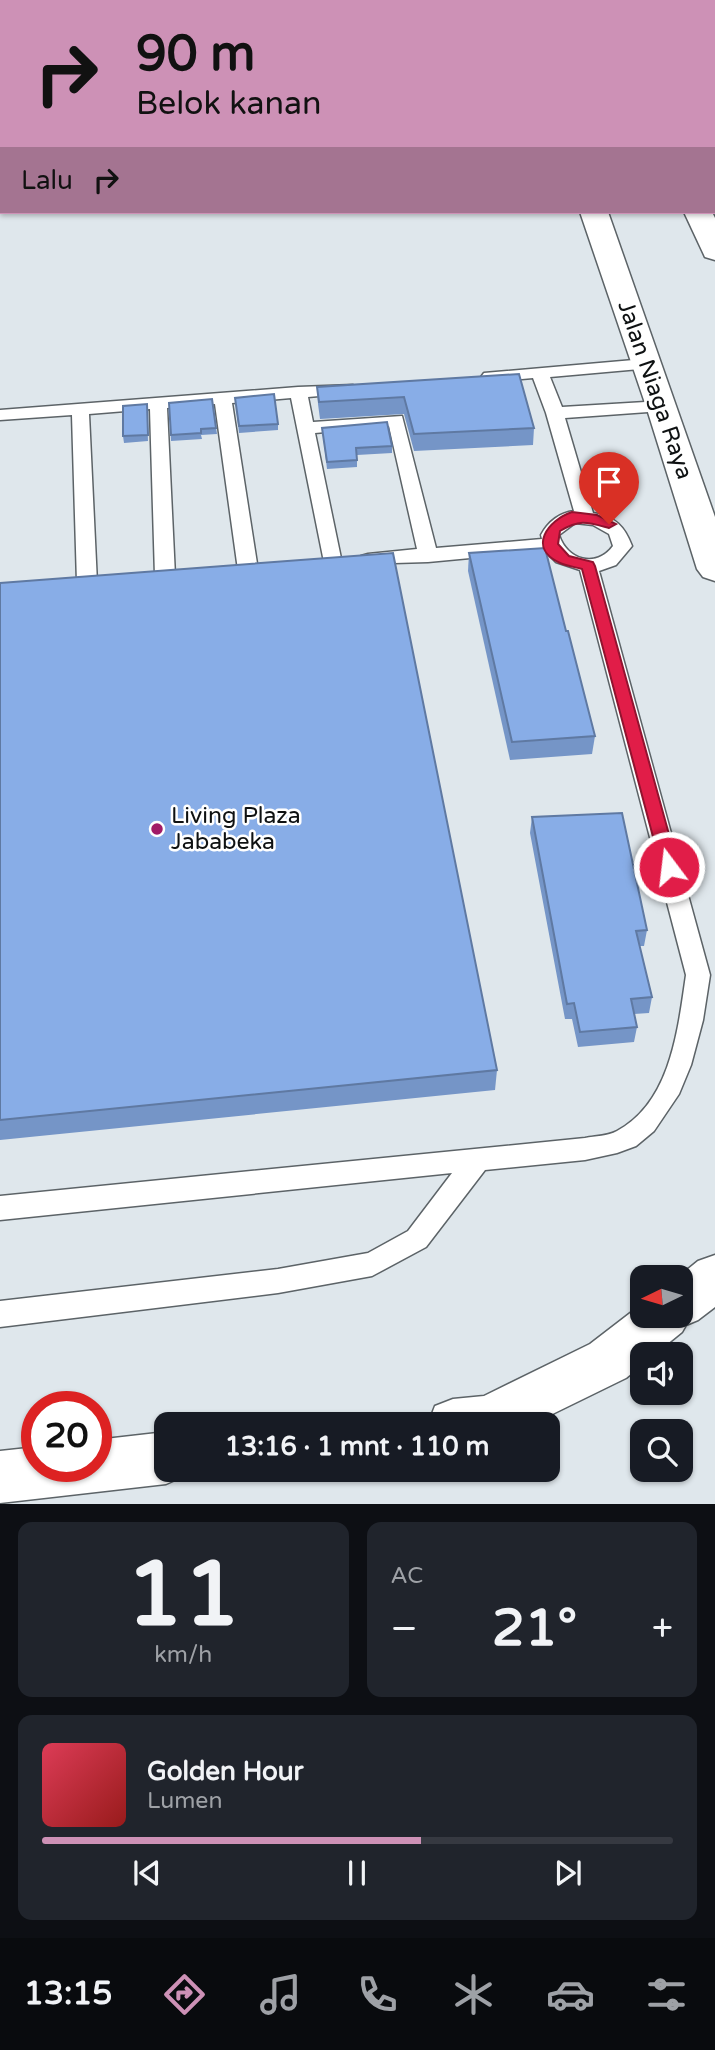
<!DOCTYPE html>
<html lang="id">
<meta charset="utf-8">
<style>
:root{--surface:#171b24;--page:#20242c;--text:#f1f3f6;--muted:#9ea1a6;--line:#363941;--accent:#cd91b6}
body{margin:0;font-family:"Varela Round",sans-serif;background:var(--page);color:var(--text);height:100vh;display:flex;flex-direction:column;font-size:26px;white-space:nowrap}
*{box-sizing:border-box;margin:0}
p{font-size:23px;color:var(--muted)}
.icon{flex:none;width:38px;height:38px;fill:none;stroke:currentColor;stroke-width:2;stroke-linecap:round;stroke-linejoin:round}
.map{position:relative;height:1504px;overflow:hidden}
.side{display:flex;flex-direction:column;gap:18px;padding:18px;background:#0d0f14;flex:1}
.side>*{flex:none}
.banner{position:absolute;left:0px;top:0px;width:716px;height:214px;box-shadow:0 2px 5px #0004;background:#cd91b6;color:#111;overflow:hidden}
.needle{width:46px;rotate:265deg}
.buttons{position:absolute;left:630px;top:1265px;display:grid;gap:14px}
.buttons a{display:grid;place-items:center;width:63px;height:63px;border-radius:14px;background:var(--surface);box-shadow:0 2px 5px #0004;font-size:35px}
.speed{position:absolute;left:21px;top:1391px;display:flex;gap:14px;font-size:35px;font-weight:700;text-align:center}
.speed>*{display:grid;place-content:center;width:91px;height:91px;border-radius:50%;background:var(--surface);box-shadow:0 2px 5px #0004;line-height:1}
.speed .limit{border:10px solid #d22;background:#fff;color:#111}
.pin{position:absolute;display:grid;place-items:center;width:60px;height:60px;color:#fff;margin:-72px -30px;border-radius:50% 50% 50% 0;rotate:-45deg;box-shadow:0 0 7px #0007}
.pin .icon{rotate:45deg}
.me{position:absolute;width:77px;margin:-38px;rotate:345deg;stroke-linejoin:round;filter:drop-shadow(0 0 5px #0008)}
.turn{display:flex;align-items:center;gap:24px;height:147px;padding:0 21px;font-size:32px}
.turn .icon{width:91px;height:91px;stroke-width:2.5}
.turn b{display:block;font-size:49px;line-height:60px}
.then{display:flex;align-items:center;height:66px;padding:0 21px;background:#0003;gap:14px;font-size:26px}
.big{font-size:52px;font-weight:700;line-height:1.1}
.side .widget{flex:1;display:flex;flex-direction:column;justify-content:center;gap:10px;min-width:0;padding:0 24px;border-radius:14px;background:var(--page)}
.side .dial{align-items:center;gap:0}
.dial b{font-size:91px;line-height:1}
.song{display:flex;align-items:center;gap:21px}
.cover{width:84px;height:84px;border-radius:10px;background:linear-gradient(135deg,hsl(350 70% 55%),hsl(0 70% 35%))}
.played{height:7px;border-radius:4px;background:linear-gradient(90deg,var(--accent) 60%,var(--line) 60%)}
.keys{display:flex;justify-content:space-around;direction:ltr}
.heat{display:flex;justify-content:space-between;align-items:center;font-size:38px;direction:ltr}
.side .tiles{flex:1;display:grid;gap:18px;grid-template-columns:1fr 1fr}
.widget:last-child{grid-column:span 2}
.trip{position:absolute;left:154px;top:1412px;width:406px;height:70px;border-radius:14px;background:var(--surface);box-shadow:0 2px 5px #0004;font-weight:700;line-height:70px;text-align:center}
.tabs{display:flex;height:112px;justify-content:space-around;align-items:center;background:#090b0e;color:var(--muted)}
.tabs .icon{width:49px;height:49px}
.tabs .active{color:var(--accent)}
.tabs b{font-size:32px;color:var(--text)}
.map>svg:first-child{display:block}
.lines{fill:none;stroke-linecap:round;stroke-linejoin:round}
.service-casing{stroke:#5c6367;stroke-width:3}
.minor-casing{stroke:#5c6367;stroke-width:3}
.secondary-casing{stroke:#5c6367;stroke-width:3}
.service{fill:#fff;fill-rule:evenodd}
.minor{fill:#fff;fill-rule:evenodd}
.secondary{fill:#fff;fill-rule:evenodd}
.wall{fill:#7595c7}
.building{fill:#88ade7;stroke:#5f79a2;stroke-width:2}
.route{fill:#e11d48;stroke:#92132f;stroke-width:2}
.poi-dot{fill:#a11a67;stroke:#fff;stroke-width:2.5}
.labels{text-anchor:middle;dominant-baseline:central;stroke-width:5;stroke-linejoin:round;paint-order:stroke}
.street-label{font-size:23px;fill:#0e1112;stroke:#fff}
.poi-label{font-size:23px;fill:#0e1112;stroke:#fff;text-anchor:start}
</style>
<div class="map">
<svg width="715" height="1504" viewBox="0 0 715 1504">
<rect width="100%" height="100%" fill="#dfe7ec"/>
<g class="lines">
<g class="service-casing">
<g id="service">
<path d="M655,0h14v2h-13z"/>
<rect x="714" y="46" width="1" height="8"/>
<rect x="714" y="182" width="1" height="10"/>
<path d="M645,359l6,1 2,4 -2,4 -101,9 12,30 100,-6 9,5 -9,5 -97,7 28,95c22,3 32,14 39,33l-16,19 -17,6 111,404 -7,45 -12,45 -12,29 -25,37 -18,15 -19,7 -32,7 -100,10 -59,77 -54,29 -94,17 -278,34v-26l278,-32 90,-16 40,-22 44,-58 -452,47v-24l585,-58c10,-2 23,-2 32,-7 54,-29 61,-102 69,-156l-106,-405 -24,-8 -11,-11 -117,11 -67,2 -3,-4 3,-4 7,-2 49,-5 -28,-123 -74,7 27,130 -3,4h-14l-34,-169 -59,5 26,167 -3,5h-14l-3,-5 -23,-166 -48,4 8,168 -3,5h-14l-3,-5 -5,-167 -61,5 8,169 -3,5h-14l-3,-5 -5,-168 -72,5v-10l298,-23 55,-2 3,4 -3,4 -45,4 5,25 89,-6 34,132 106,-9 -1,-4c7,-13 18,-22 33,-24l-28,-98 -13,-35 -43,4 -9,-5 3,-4zM575,523l18,2 16,9 4,12c-17,23 -46,14 -54,-11z"/>
</g>
</g>
<g class="minor-casing">
<rect id="minor" x="0" y="29" width="2" height="14"/>
</g>
<g class="secondary-casing">
<g id="secondary">
<path d="M504,0h24l1,2h-24z"/>
<path d="M596,0h24l1,2h-24z"/>
<path d="M580,212h28l107,305v64l-12,-4 -6,-8 -51,-163z"/>
<path d="M684,212h28l3,6v42l-10,-3z"/>
<path d="M715,1255v52l-17,13 -12,5 -4,7 -27,22h-13v11l-16,13 -94,46h-104l7,-18 18,-7 31,-3 106,-52 52,-40v12h39v-38h-4l21,-17z"/>
<path d="M166,1432v38h21l-3,6 -18,8 -166,19v-52l37,-4v19h59v-26z"/>
</g>
</g>
<use href="#service" class="service"/>
<use href="#minor" class="minor"/>
<use href="#secondary" class="secondary"/>
</g>
<g class="wall">
<path d="M685,0h30v33h-1v-31h-28z"/>
<path d="M519,374l15,54 -1,17 -119,6 -10,-37 -84,5 -2,-15 -1,-17z"/>
<path d="M235,398l43,26v6l-39,3z"/>
<path d="M169,403l47,25 1,6 -16,1 1,4 -31,2z"/>
<path d="M147,411l1,30 -24,2 -1,-7z"/>
<path d="M322,428l70,18v7l-35,2v12l-30,2z"/>
<path d="M469,553l97,78 29,105 -3,18 -82,6 -42,-189z"/>
<path d="M0,583l497,487 -2,20 -495,50z"/>
<path d="M532,817l115,113 -3,16h-5l13,51 -3,16 -15,1 3,13 -3,15 -56,5 -6,-28h-7l-35,-186z"/>
</g>
<g class="building">
<path d="M695,0h20v18h-1v-16h-18z"/>
<path d="M519,374l15,54 -120,6 -10,-37 -85,5 -2,-15z"/>
<path d="M274,394l4,30 -39,2 -4,-28z"/>
<path d="M212,399l4,29 -15,1v4l-30,2 -2,-32z"/>
<path d="M147,404l1,31 -25,1v-30z"/>
<path d="M387,422l5,24 -36,2 1,12 -30,2 -5,-34z"/>
<path d="M545,548l21,83h2l27,105 -83,6 -43,-189z"/>
<path d="M393,553l104,517 -497,50v-537z"/>
<path d="M622,813l25,117 -11,1 16,66 -21,2 6,28 -57,5 -6,-29 -7,1 -35,-187z"/>
</g>
<path class="route" d="M572,512l25,3 19,9 -7,4c-22,-6 -29,-9 -49,3l-2,13 11,12 24,6 2,4 83,301 -3,5h-12l-2,-5 -79,-298c-7,-2 -15,-3 -22,-6 -33,-15 -12,-43 12,-51z"/>
<circle class="poi-dot" cx="157" cy="829" r="7"/>
<g class="labels">
<g class="street-label">
<text transform="translate(655 390) rotate(71)">Jalan Niaga Raya</text>
</g>
<g class="poi-label">
<text x="171" y="816">Living Plaza<tspan x="171" dy="26">Jababeka</tspan></text>
</g>
</g>
</svg>
<div class="buttons">
<a><svg class="needle" viewBox="-14 -14 28 28"><path d="M0-13l5 13h-10z" fill="#e53935"/><path d="M0 13l5-13h-10z" fill="#9ea1a6"/></svg></a>
<a><svg class="icon" aria-label="sound" viewBox="0 0 24 24"><path d="M4 9h4l5-4v14l-5-4H4zM17 9q2 3 0 6"/></svg></a>
<a><svg class="icon" aria-label="search" viewBox="0 0 24 24"><circle cx="10" cy="10" r="6"/><path d="M15 15l6 6"/></svg></a>
</div>
<div class="speed"><div class="limit">20</div></div>
<div class="pin" style="left:609px;top:524px;background:#d93025"><svg class="icon" aria-label="arrive" viewBox="0 0 24 24"><path d="M6 21V4h12l-3 4 3 4H6"/></svg></div>
<svg class="me" style="left:669px;top:867px" viewBox="-20 -20 40 40"><circle r="17" fill="#e11d48" stroke="#fff" stroke-width="3"/><path d="M0-11L8 9 0 5-8 9z" fill="#fff"/></svg>
<div class="trip">13:16 · 1 mnt · 110 m</div>
<div class="banner">
<div class="turn"><svg class="icon" aria-label="right" viewBox="0 0 24 24"><path d="M7 20v-9h11M14 6l5 5-5 5"/></svg><div><b>90 m</b>Belok kanan</div></div>
<div class="then">Lalu<svg class="icon" aria-label="right" viewBox="0 0 24 24"><path d="M7 20v-9h11M14 6l5 5-5 5"/></svg></div>
</div>
</div>
<section class="side">
<div class="tiles">
<div class="widget dial"><b>11</b><p>km/h</p></div>
<div class="widget"><p>AC</p>
<div class="heat"><a>−</a><b class="big">21°</b><a>+</a></div>
</div>
<div class="widget">
<div class="song"><i class="cover"></i><div><b>Golden Hour</b><p>Lumen</p></div></div>
<div class="played"></div>
<div class="keys"><svg class="icon" aria-label="previous" viewBox="0 0 24 24"><path d="M18 5L8 12l10 7zM5 5v14"/></svg><svg class="icon" aria-label="pause" viewBox="0 0 24 24"><path d="M8 5v14M16 5v14"/></svg><svg class="icon" aria-label="next" viewBox="0 0 24 24"><path d="M6 5l10 7-10 7zM19 5v14"/></svg></div>
</div>
</div>
</section>
<nav class="tabs">
<b>13:15</b>
<svg class="icon active" aria-label="directions" viewBox="0 0 24 24"><path d="M12 3l9 9-9 9-9-9zM9 14v-3h6M13 9l2 2-2 2"/></svg>
<svg class="icon" aria-label="music" viewBox="0 0 24 24"><path d="M9 18V5l10-2v13"/><circle cx="6" cy="18" r="3"/><circle cx="16" cy="16" r="3"/></svg>
<svg class="icon" aria-label="phone" viewBox="0 0 24 24"><path d="M5 4h4l2 5-3 2q2 4 5 5l2-3 5 2v4C11 20 4 13 5 4z"/></svg>
<svg class="icon" aria-label="climate" viewBox="0 0 24 24"><path d="M12 3v18M4 7l16 10M4 17L20 7"/></svg>
<svg class="icon" aria-label="car" viewBox="0 0 24 24"><path d="M5 17H2v-5l4-1 3-4h7l3 4 3 1v5h-3M9 17h6M6 11h13"/><circle cx="7" cy="17" r="2"/><circle cx="17" cy="17" r="2"/></svg>
<svg class="icon" aria-label="filters" viewBox="0 0 24 24"><path d="M4 7h16M4 17h16"/><circle cx="9" cy="7" r="2"/><circle cx="15" cy="17" r="2"/></svg>
</nav>
